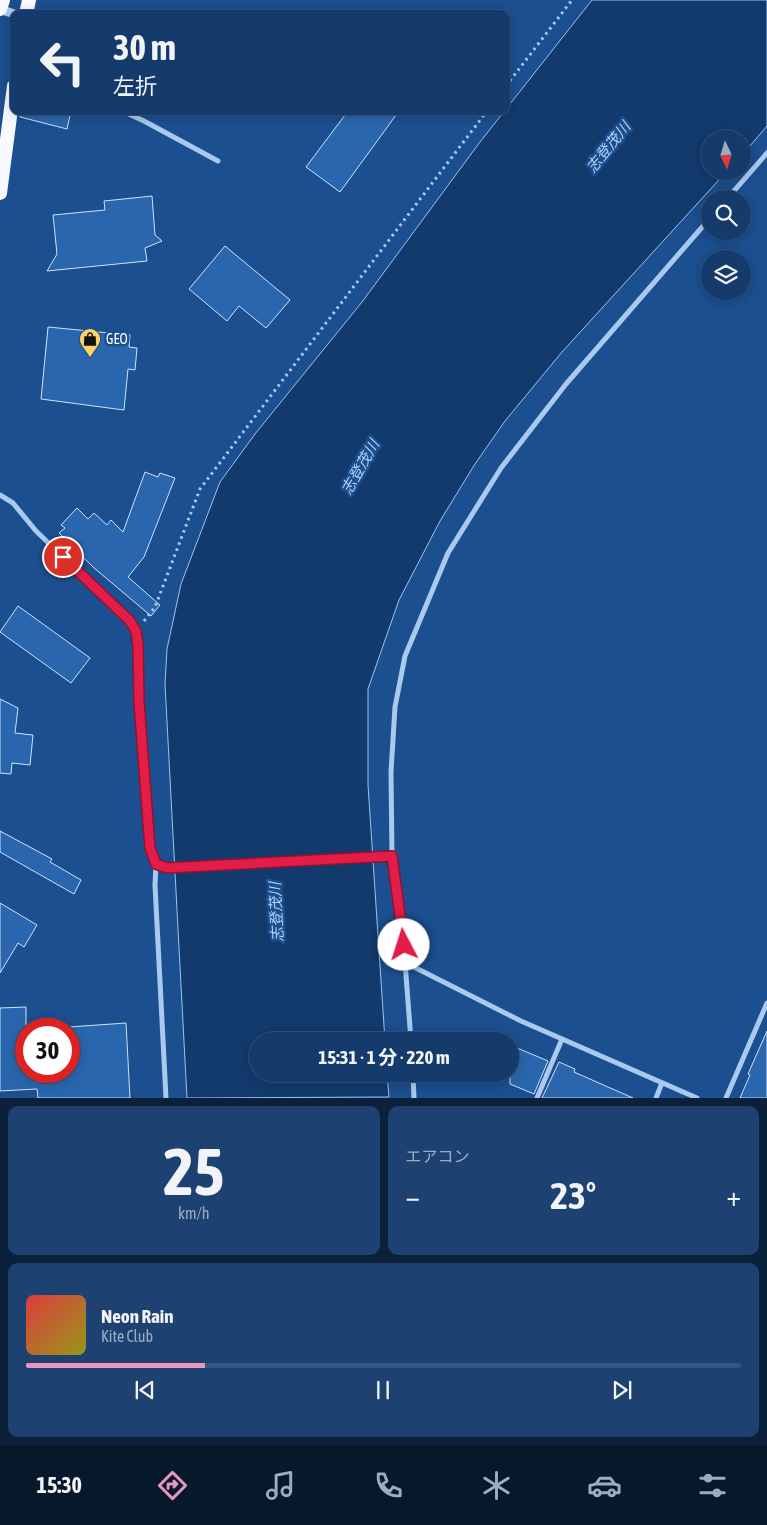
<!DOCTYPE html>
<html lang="ja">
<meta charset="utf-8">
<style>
:root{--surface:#143b6b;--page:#1d4271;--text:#f1f3f6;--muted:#9dadc1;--line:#33557e;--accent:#e797bd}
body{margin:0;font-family:"Asap Condensed","Noto Sans JP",sans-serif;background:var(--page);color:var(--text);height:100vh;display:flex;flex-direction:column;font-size:19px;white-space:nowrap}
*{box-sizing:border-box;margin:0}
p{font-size:16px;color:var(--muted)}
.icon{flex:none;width:28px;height:28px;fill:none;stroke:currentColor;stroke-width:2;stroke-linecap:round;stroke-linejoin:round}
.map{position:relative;height:1098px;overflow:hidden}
.panel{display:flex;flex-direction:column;gap:8px;padding:8px;background:#0b203b;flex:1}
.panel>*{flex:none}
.guide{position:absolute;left:10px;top:10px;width:500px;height:105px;border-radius:10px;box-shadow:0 2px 12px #0003,0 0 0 1px var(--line);background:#143b6b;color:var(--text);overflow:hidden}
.needle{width:32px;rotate:176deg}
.buttons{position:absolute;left:701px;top:130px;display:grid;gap:10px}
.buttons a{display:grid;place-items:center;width:50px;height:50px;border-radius:50%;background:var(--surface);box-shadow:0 2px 12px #0003,0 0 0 1px var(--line);font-size:25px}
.speed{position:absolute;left:15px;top:1018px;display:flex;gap:10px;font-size:25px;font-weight:700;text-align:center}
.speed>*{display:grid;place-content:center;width:65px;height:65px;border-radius:50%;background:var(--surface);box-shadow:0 2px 12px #0003,0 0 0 1px var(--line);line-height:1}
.speed .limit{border:8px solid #d22;background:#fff;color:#111}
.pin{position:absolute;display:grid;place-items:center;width:42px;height:42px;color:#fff;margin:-21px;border:2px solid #fff;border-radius:50%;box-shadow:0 1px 5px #0007}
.me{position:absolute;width:55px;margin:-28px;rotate:355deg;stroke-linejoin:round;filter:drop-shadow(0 0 4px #0008)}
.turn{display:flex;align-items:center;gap:18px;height:105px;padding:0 20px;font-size:22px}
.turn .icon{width:65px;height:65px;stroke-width:2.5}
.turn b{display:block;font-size:35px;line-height:42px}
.big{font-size:38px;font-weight:700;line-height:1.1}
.panel .widget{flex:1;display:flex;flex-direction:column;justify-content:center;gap:8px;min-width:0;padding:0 18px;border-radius:10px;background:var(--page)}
.panel .dial{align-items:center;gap:0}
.dial b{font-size:65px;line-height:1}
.song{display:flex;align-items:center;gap:15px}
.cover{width:60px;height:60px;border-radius:8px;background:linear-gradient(135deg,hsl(0 70% 55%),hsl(60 70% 35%))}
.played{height:5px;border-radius:2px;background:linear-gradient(90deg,var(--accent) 25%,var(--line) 25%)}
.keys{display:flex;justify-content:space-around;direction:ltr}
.heat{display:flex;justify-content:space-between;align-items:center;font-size:28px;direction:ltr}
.panel .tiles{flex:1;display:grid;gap:8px;grid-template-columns:1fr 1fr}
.widget:last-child{grid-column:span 2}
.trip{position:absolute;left:249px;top:1032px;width:270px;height:50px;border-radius:25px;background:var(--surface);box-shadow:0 2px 12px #0003,0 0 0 1px var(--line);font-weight:700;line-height:50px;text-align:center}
.tab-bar{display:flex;height:80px;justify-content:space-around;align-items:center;background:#08182b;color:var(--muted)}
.tab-bar .icon{width:35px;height:35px}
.tab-bar .selected{color:var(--accent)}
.tab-bar b{font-size:22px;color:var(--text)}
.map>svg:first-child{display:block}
.water{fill:#123a6d;stroke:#9cc4f0}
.building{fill:#2a66ad;stroke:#cfe3fa}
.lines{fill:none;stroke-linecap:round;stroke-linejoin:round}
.path{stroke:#a9c9ee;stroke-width:3;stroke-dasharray:2.5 4;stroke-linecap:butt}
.minor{stroke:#a9c9ee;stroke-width:5}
.tertiary{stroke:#a9c9ee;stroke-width:9}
.trunk{stroke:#f8faff;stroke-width:14}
.route-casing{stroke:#92132f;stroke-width:12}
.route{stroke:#e11d48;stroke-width:9}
.labels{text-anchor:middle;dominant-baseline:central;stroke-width:5;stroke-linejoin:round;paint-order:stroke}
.poi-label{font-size:14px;fill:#fff;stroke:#1b4f8f;text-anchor:start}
.water-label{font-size:15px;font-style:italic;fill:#b5d3f5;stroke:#1b4f8f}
</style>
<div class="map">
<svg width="767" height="1098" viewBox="0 0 767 1098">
<rect width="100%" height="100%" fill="#1b4f8f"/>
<path class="water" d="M592,0h175v126l-24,28 -1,-15h-32v32h17l-165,181 -57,69 -30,43 -35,57 -41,79 -31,89v96l17,256h-127v33h129l2,23 -202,1 -22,-414 2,-35 14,-65 39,-102 35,-48 107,-132 118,-160z"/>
<g class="building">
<path d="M21,111h50l-4,18 -47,-12z"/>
<path d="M348,111h51l-59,81 -34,-25z"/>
<path d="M152,196l3,39 7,6 -17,7 2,13 -100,10 10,-17 -4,-39 52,-5 -1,-9z"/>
<path d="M225,246l65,54 -24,28 -27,-22 -12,15 -38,-32z"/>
<path d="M48,327l82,8 -1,12 8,1 -2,22 -7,-1 -4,41 -83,-11z"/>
<path d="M145,472l13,5 2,-4 15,5 -31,79 -16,20 32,28 -9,11 -58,-49 -34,-34 6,-5 -4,-3 16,-17 11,11 6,-6 13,12 4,-5 12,12z"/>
<path d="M18,606l72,52 -19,25 -71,-51z"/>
<path d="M0,699l18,9 -3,25 18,2 -3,30 -18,-2 -1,11 -11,-1z"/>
<path d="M0,831l52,28 -2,3 31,18 -7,14 -74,-42z"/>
<path d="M0,903l37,22 -13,22 -6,-4 -18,30z"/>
<path d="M26,1007v64h43v-44l57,-4 4,75h-92l-1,-9 -37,2v-83z"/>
<path d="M767,1031v67h-27l10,-23 -2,-1z"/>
<path d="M510,1045l38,16 -14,33 -24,-10z"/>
<path d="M559,1062l16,7 -1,3 59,26h-91z"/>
</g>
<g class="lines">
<g class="path">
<path d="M506,86l66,-86"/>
<path d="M144,621l11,-14 45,-118 287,-378"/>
</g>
<g class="minor">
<path d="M122,111l22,10 74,40"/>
<path d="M727,199l40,-46"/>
<path d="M0,495l13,8 23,28 94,90 6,10 2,14 1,57 10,145 7,17 11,4 225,-12 9,53 10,132"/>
<path d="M392,856l-1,-84 4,-65 10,-51 43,-103 53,-85 65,-84 144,-166"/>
<path d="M156,864l-1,21 11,213"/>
<path d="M406,963l115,58 176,77"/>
<path d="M413,1074l1,24"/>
<path d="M537,1098l25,-59"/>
<path d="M656,1098l6,-15"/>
<path d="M726,1098l41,-95"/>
</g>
<path class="tertiary" d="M0,9l14,5"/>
<g class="trunk">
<path d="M0,9l3,-9"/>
<path d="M26,14l3,-14"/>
<path d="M0,193l14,-107"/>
</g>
</g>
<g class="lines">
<g class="route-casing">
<path id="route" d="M63,557l67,64 6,10 2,14 1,57 11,146 6,16 11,4 225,-12 12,89"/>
</g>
<use href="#route" class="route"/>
</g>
<defs>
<g id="shop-pin" transform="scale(1.125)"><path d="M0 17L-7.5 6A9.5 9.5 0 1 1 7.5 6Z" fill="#ffd166" stroke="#1b4f8f"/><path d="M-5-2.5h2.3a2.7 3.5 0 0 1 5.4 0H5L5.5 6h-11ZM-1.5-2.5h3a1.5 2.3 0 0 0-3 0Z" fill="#111"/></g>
</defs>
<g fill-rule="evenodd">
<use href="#shop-pin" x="90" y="339"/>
</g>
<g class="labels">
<g class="poi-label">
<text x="106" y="339">GEO</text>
</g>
<g class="water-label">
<text transform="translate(608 147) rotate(-51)">志登茂川</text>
<text transform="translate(360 467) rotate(-60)">志登茂川</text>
<text transform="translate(276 912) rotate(-93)">志登茂川</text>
</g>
</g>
</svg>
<div class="buttons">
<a><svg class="needle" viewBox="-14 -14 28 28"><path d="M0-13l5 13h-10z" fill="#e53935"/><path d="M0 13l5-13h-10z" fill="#9dadc1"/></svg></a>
<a><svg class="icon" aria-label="search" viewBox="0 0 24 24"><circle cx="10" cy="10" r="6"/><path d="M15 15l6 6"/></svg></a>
<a><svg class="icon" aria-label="layers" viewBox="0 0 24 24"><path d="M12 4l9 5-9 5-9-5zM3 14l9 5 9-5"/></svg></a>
</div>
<div class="speed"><div class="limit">30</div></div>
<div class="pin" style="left:63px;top:557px;background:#d93025"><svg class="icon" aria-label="arrive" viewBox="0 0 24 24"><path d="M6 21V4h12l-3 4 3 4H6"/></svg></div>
<svg class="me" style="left:404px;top:945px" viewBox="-20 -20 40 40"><circle r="19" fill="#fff"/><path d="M0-13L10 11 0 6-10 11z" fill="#e11d48"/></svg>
<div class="trip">15:31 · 1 分 · 220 m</div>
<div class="guide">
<div class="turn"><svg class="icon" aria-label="left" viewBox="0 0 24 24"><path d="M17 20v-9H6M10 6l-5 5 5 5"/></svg><div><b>30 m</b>左折</div></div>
</div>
</div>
<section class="panel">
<div class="tiles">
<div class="widget dial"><b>25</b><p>km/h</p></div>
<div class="widget"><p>エアコン</p>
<div class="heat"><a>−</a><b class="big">23°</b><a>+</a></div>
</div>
<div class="widget">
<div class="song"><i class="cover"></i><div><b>Neon Rain</b><p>Kite Club</p></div></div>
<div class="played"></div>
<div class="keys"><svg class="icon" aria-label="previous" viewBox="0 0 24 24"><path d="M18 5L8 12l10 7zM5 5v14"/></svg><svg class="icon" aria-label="pause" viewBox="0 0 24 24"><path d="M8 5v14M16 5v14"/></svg><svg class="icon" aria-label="next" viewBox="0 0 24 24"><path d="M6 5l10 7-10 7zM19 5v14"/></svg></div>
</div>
</div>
</section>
<nav class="tab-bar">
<b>15:30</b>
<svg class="icon selected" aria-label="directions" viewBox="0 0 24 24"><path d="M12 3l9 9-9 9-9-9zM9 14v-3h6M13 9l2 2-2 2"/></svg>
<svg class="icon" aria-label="music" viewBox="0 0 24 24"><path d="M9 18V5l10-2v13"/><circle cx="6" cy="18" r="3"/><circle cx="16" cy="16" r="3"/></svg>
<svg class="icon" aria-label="phone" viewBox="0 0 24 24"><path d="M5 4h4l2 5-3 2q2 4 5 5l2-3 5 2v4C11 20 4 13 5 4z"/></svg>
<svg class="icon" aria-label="climate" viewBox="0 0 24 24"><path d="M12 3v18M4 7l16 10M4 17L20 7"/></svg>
<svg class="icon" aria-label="car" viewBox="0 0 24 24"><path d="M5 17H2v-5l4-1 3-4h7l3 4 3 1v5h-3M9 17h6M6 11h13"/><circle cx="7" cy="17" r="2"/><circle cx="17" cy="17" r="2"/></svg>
<svg class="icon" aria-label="filters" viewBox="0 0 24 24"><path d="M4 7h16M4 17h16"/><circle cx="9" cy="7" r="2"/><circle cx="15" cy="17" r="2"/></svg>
</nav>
